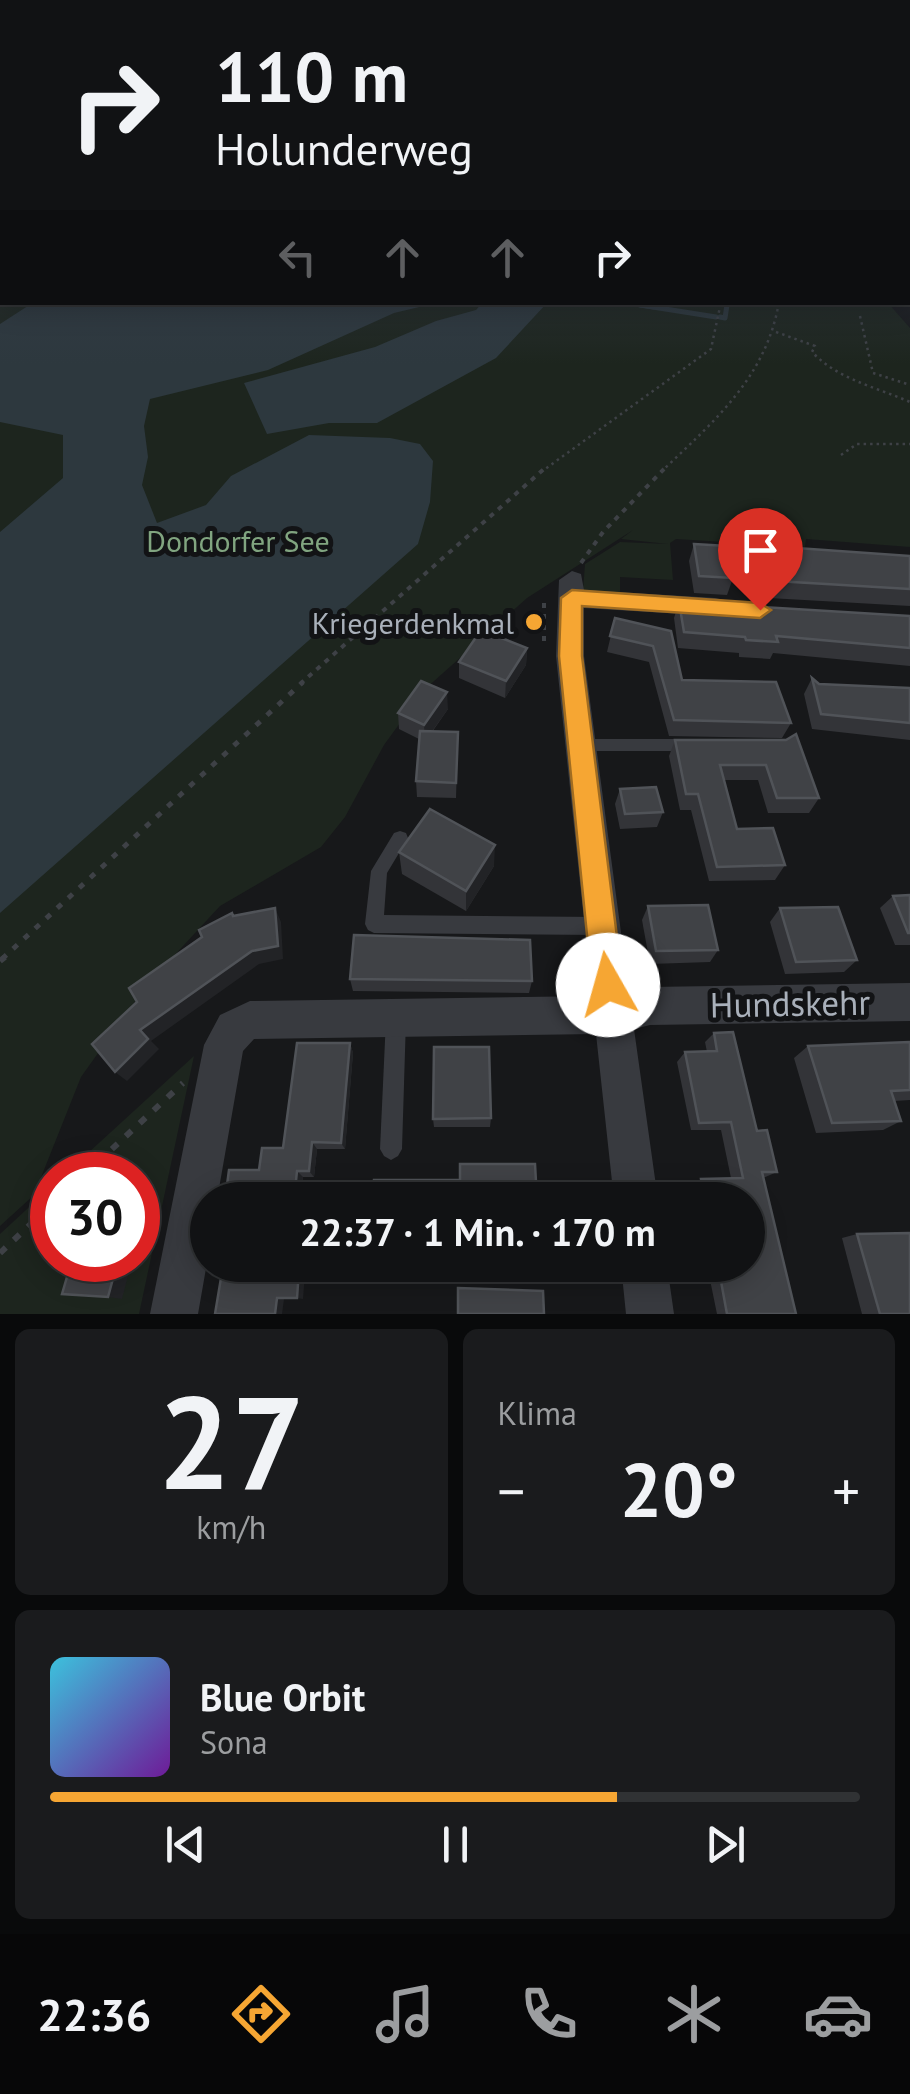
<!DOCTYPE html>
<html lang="de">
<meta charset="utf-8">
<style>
:root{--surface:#111214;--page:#1a1b1d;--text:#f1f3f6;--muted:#9c9ea0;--line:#303234;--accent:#f6a633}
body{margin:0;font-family:"PT Sans",sans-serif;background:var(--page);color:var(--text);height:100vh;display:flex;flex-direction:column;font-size:38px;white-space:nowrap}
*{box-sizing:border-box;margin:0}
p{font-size:32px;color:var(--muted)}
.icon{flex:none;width:55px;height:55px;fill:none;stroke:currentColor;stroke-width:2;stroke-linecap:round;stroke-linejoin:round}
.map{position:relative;height:1314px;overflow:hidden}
.sheet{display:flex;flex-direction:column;gap:15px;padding:15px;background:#090a0b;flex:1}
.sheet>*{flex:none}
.top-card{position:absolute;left:0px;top:0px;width:910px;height:305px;box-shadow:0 5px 25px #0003,0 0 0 2px var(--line);background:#111214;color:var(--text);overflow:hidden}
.speed{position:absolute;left:30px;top:1152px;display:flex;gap:20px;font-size:50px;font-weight:700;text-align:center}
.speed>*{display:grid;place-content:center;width:130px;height:130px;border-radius:50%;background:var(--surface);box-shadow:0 5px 25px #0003,0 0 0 2px var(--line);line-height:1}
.speed .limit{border:15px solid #d22;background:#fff;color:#111}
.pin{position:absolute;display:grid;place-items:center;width:85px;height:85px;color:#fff;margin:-102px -42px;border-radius:50% 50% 50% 0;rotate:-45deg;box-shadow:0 0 10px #0007}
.pin .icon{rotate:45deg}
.me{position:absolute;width:110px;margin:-55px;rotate:353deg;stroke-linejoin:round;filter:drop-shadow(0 0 8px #0008)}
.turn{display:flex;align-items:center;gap:35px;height:210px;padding:0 50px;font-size:45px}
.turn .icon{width:130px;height:130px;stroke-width:2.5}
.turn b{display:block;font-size:70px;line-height:85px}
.lanes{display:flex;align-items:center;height:95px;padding:0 50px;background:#0003;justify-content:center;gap:50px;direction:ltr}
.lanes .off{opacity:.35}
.big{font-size:75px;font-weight:700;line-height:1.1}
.sheet .widget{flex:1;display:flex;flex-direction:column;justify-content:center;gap:15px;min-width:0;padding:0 35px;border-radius:15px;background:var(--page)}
.sheet .dial{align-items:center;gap:0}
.dial b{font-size:130px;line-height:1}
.song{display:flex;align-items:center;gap:30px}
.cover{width:120px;height:120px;border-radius:15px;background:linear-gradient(135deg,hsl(190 70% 55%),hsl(280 70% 35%))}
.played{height:10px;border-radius:5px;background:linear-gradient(90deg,var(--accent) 70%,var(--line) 70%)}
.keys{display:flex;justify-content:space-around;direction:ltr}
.heat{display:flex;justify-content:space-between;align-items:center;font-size:55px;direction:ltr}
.sheet .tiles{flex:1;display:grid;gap:15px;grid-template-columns:1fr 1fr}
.widget:last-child{grid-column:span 2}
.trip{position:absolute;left:190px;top:1182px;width:575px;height:100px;border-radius:50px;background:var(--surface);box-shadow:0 5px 25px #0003,0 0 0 2px var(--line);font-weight:700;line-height:100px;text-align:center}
.tab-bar{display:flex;height:160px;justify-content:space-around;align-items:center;background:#070708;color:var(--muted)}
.tab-bar .icon{width:70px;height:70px}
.tab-bar .selected{color:var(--accent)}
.tab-bar b{font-size:45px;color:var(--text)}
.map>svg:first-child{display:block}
.green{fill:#1d251e}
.water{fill:#2d383e}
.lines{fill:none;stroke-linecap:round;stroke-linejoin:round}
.stream-far1{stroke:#2d383e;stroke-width:4}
.stream{stroke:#2d383e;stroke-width:5}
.path-far3{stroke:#3e4146;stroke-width:2.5;stroke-dasharray:2.5 4;stroke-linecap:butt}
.path-far2{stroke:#3e4146;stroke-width:4;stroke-dasharray:5 6;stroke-linecap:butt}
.path-far1{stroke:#3e4146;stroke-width:5;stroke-dasharray:6 9;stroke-linecap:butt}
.path{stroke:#3e4146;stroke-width:6;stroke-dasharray:8 11;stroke-linecap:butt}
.lane{fill:#383a3f;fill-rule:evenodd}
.street{fill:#383a3f;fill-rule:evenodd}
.secondary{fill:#46494f;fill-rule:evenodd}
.wall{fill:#333438}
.shaded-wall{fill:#222326}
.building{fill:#404246;stroke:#505358;stroke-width:2.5}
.route{fill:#f6a633;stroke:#a06c21;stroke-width:2.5}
.poi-dot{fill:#f6a633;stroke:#121315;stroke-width:4}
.labels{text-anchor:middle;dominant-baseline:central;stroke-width:10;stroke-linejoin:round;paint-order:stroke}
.park-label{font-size:30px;fill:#81a580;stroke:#121315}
.poi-label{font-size:30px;fill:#a9b0ba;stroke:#121315;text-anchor:end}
.near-street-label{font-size:35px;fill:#a9b0ba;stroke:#121315}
</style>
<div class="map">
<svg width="910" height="1314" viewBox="0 0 910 1314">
<rect width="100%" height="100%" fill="#17181a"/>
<g class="green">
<path d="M0,180l2,122 886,1 22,25v219l-104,-8 -1,8 -129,-8 -6,4 3,37 -53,-3v16l-37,-2 2,-27 35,-22 48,2 -47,-5 12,-9 -106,68 -103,92 -40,55 -39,72 -24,30 -101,59 -74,80 -65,91 -47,118 -34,31z"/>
<path d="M194,1056l-55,258h-139v-80l52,-48v74h86v-85h-74z"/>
</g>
<g class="water">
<path d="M34,302l402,1 -42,10 -126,57 -118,29 -6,27 4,31 -6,28 15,38 49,-18 25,-29 78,-41 81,3 30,6 13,17 -3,41 -12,42 -418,369v-381l63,-54v-43l-63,-13v-98z"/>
<path d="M483,302l64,1 -51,55 -119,65h-48l-62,11 -23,-51 131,-36 61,-26 40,-11z"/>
</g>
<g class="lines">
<g class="stream-far1">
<path d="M618,302l39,6"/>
<path d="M726,308l1,-6"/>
</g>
<g class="stream">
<path d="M640,305l76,12"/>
<path d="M720,317l5,1 2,-13"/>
</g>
<g class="path-far3">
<path d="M860,316l13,57 37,12"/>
<path d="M776,332l39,14 -3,6c27,28 64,35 98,50"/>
<path d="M841,455l16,-11h53"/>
<path d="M541,472l170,-123 10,-47"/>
<path d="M661,472c53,-51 105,-94 118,-170"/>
</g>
<g class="path-far2">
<path d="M581,563l22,-31 61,-63"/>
<path d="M544,603v38"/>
<path d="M300,684l244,-215"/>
</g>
<path class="path-far1" d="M2,959l301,-277"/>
<g class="path">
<path d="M0,961l5,-4"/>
<path d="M84,1175l99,-92"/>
<path d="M0,1253l52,-49"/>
</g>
<g class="lane">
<path d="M580,739h108l5,2 3,4 -3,4 -5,2h-108l-5,-2 -3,-4 3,-4z"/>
<path d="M400,831l6,2 2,5 -21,35 -3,42 215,2 6,3 3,6 -3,6 -6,3 -225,-2 -6,-3 -3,-6 6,-53 23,-38z"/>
<path d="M396,1009l7,3 3,7 -4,130 -4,7 -7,4 -7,-4 -4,-7 6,-130 3,-7z"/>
</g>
<g class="street">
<path d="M572,571l9,3 3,16 131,8 9,2 4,7 -4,7 -9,2 -131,-8v48l45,336 21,-5 260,-4v38l-260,4 -16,4 24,171h-44l-18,-166 -342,5 -11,12 -26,149h-9v57l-10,57h-48l54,-269 16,-30 30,-14 342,-5 -36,-340 3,-76z"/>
<path d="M621,1265h46l7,49h-48z"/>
</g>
<path class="secondary" d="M908,275h2v15l-2,-1z"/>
</g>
<g class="wall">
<path d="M694,544l39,34 -6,17 -33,-2 -5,-32z"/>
<path d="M768,546l142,10v50l-141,-8 -8,-35z"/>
<path d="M679,602l231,14v50l-137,-13 -3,6 -31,-2v-4l-61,-5 -4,-30z"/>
<path d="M615,618l56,13 11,49 109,43 -9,15 -113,-2 -20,-74 -42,-10z"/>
<path d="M527,648l-1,17 -21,33 -46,-20v-16z"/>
<path d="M812,678l7,6 91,4v52l-98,-11 -8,-35z"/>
<path d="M448,709l-16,23h26l-2,66 -39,-1 -1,-16 3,-42 -20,-10 -1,-16z"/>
<path d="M675,740h111l33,58 -10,15h-41l-10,-33h-34l13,49 48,36 -10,15 -66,1 -18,-71h-11l-11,-54z"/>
<path d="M620,789l43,23 -6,15 -37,2 -5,-25z"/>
<path d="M399,852l95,14 -28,45 -64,-37z"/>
<path d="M910,895v50h-15l-15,-37 13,-12z"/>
<path d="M648,906l70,44 -8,12 -60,2 -8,-44z"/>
<path d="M780,908l77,52 -13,12 -59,2 -15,-52z"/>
<path d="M350,979l182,2 -3,12 -176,-2z"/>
<path d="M714,1033l63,139 -14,6 33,136h-79l-10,-49h41v-65h-53l-3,-15 9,-6 30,-1 -10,-48h-30l-14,-68 8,-10h22l-2,-10z"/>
<path d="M910,1042v58l-16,1 7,20 -18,9 -67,3 -22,-75 14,-12z"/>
<path d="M350,1043l3,10 -8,96h-28l-3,28h-11l-3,23h-75l58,-52z"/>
<path d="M491,1118l-1,9h-56l-1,-8z"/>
<path d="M857,1234l53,80h-48l-20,-76z"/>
</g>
<g class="shaded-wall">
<path d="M527,648l-1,17 -21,33 1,-17z"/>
<path d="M447,692l1,17 -23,32 -1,-16z"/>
<path d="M495,845l-1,21 -28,45v-20z"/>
<path d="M275,908l6,14 2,37 -24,5 -108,77 8,8 -32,32 -12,-9 25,-42z"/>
<path d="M350,1043l3,10 -8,96 -4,-6z"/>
<path d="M312,1142l5,7 -3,28 -5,-6z"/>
<path d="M297,1171l6,6 -3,23h-6z"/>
<path d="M118,1260h14l-10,39 -14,-2z"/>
<path d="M299,1270l6,3 -2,26 -6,-1z"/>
<path d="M277,1298l7,1 -2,15h-7z"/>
</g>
<g class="building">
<path d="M694,544l33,2 6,32 -34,-2z"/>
<path d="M768,546l142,10v33l-134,-8z"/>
<path d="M679,602l231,14v32l-134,-12 2,6 -32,-2 -1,-3 -61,-5z"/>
<path d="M615,618l56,13 11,49 94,2 15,41 -117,-3 -21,-74 -43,-10z"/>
<path d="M481,630l46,18 -21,33 -47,-19z"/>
<path d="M812,678l7,6 91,4v35l-89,-9z"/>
<path d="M421,681l26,11 -23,33 -26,-12z"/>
<path d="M420,731l38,1 -2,51 -40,-2z"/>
<path d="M796,734l23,64h-42l-11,-33h-46l17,64 36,-1 12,37 -68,2 -19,-73h-12l-11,-54h111z"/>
<path d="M656,787l7,25 -38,2 -5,-25z"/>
<path d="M430,809l65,36 -29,46 -67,-39z"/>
<path d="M910,895v38h-2l-15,-37z"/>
<path d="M708,905l10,45 -62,1 -8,-45z"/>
<path d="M838,907l19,53 -61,2 -16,-54z"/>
<path d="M275,908l3,38 -26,5 -112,79 8,9 -33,33 -23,-28 45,-42 -8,-14 73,-51 -3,-7 33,-17 1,3z"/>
<path d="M354,935l176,5 2,41 -182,-2z"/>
<path d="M733,1032l24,99 10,-1 10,42h-15l34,142h-69l-9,-49h30v-65h-43l-4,-21 42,-1 -12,-56 -32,1 -14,-71 32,-1 -3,-18z"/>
<path d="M910,1042v48l-19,1 10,30 -69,2 -24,-77z"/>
<path d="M297,1043h53l-9,100 -29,-1 -3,29h-12l-3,29h-69l4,-30h30l3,-22h21z"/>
<path d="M434,1047h55l2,71 -58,1z"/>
<path d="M460,1164h75l2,36h-164l1,-20h86z"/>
<path d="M910,1233v81h-30l-23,-80z"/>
<path d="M72,1260h46l-10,37 -46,-3z"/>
<path d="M215,1265h72l-1,5h13l-2,28h-20l-2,16h-60l7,-42h-9z"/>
<path d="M458,1288l85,3 1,23h-86z"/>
</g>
<linearGradient id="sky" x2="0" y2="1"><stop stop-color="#0d0d0e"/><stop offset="0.49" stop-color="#363d49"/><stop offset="1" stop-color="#363d49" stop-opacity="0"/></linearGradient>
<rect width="910" height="364" fill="url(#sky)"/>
<path class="route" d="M572,590l188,13 11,7 -11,8 -178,-12v50l41,329 -5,11 -10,5 -11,-5 -5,-11 -33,-329 2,-58z"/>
<circle class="poi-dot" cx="534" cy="622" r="10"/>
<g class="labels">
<g class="park-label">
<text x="238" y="540">Dondorfer See</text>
</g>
<g class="poi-label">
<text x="514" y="622">Kriegerdenkmal</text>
</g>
<g class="near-street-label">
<text transform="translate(790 1003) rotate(-1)">Hundskehr</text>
</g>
</g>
</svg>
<div class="speed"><div class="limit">30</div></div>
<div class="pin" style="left:760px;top:610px;background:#d93025"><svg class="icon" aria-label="arrive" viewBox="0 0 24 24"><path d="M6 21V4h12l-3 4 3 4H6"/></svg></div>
<svg class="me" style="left:608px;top:985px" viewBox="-20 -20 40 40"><circle r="19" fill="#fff"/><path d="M0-13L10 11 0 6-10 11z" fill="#f6a633"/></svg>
<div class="trip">22:37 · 1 Min. · 170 m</div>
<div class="top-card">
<div class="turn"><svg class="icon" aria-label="right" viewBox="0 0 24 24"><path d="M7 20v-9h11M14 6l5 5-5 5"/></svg><div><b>110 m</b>Holunderweg</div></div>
<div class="lanes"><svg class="icon off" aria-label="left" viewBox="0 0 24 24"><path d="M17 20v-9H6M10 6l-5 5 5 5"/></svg><svg class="icon off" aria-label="ahead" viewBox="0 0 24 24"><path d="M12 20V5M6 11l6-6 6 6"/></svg><svg class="icon off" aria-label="ahead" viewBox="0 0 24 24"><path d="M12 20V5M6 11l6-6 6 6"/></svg><svg class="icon" aria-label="right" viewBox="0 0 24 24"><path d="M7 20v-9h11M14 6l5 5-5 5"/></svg></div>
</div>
</div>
<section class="sheet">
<div class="tiles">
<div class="widget dial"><b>27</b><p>km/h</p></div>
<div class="widget"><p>Klima</p>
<div class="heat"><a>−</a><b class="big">20°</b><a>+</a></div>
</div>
<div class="widget">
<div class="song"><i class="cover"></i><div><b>Blue Orbit</b><p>Sona</p></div></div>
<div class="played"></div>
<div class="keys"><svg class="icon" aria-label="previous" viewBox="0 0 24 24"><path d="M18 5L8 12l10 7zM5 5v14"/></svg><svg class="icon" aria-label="pause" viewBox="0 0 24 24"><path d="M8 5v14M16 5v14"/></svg><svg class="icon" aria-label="next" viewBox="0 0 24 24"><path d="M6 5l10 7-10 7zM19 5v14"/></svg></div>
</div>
</div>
</section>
<nav class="tab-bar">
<b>22:36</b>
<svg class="icon selected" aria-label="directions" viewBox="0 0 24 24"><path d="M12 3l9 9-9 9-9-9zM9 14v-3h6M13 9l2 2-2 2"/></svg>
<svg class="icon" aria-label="music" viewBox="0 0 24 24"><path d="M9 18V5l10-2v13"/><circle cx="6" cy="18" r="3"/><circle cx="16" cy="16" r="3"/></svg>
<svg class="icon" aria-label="phone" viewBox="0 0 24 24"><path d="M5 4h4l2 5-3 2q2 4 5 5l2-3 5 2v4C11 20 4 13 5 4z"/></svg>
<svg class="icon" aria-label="climate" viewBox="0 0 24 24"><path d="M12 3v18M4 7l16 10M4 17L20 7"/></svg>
<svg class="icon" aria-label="car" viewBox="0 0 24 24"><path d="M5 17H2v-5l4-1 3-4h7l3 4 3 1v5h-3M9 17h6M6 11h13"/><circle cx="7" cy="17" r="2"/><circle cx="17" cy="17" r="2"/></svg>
</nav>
